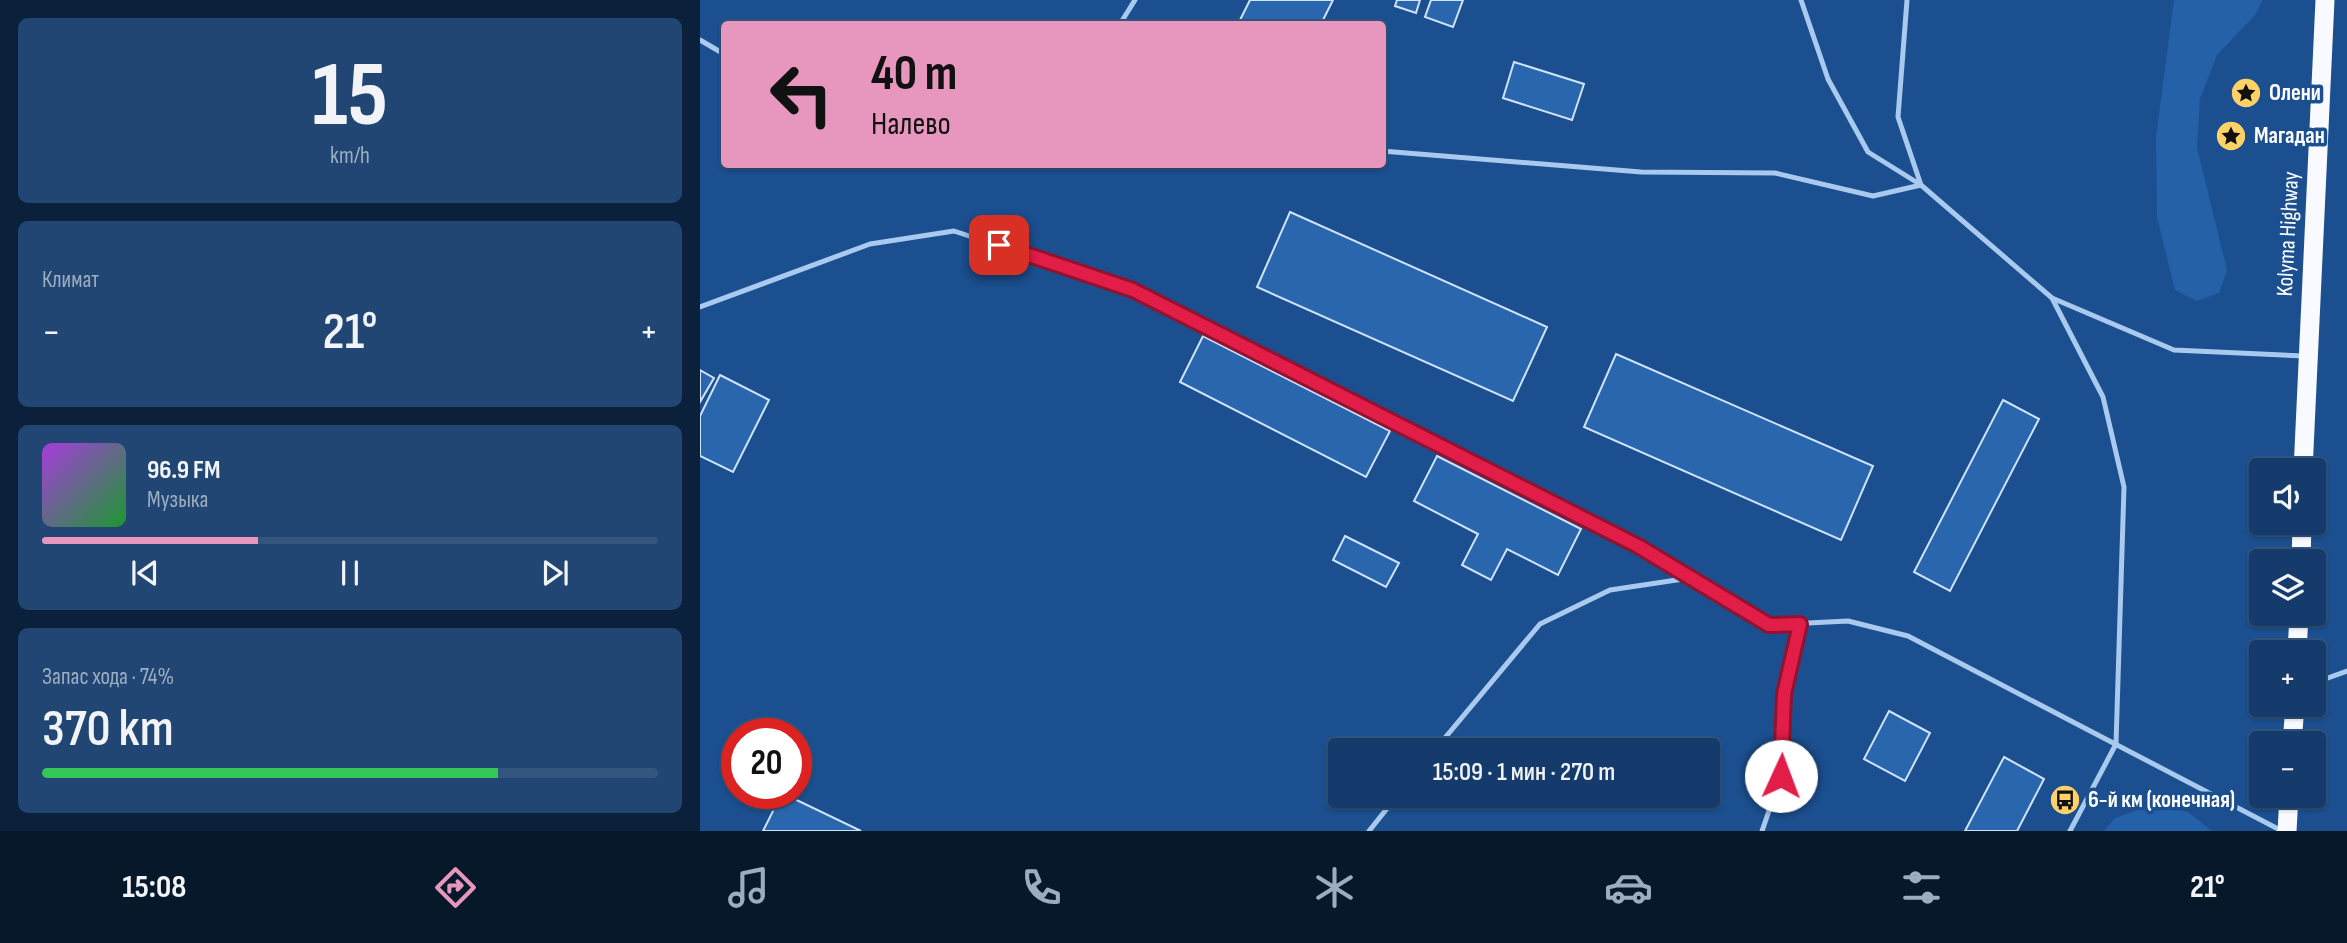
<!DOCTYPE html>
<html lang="ru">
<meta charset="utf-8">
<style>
:root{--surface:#143b6b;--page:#214673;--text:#f1f3f6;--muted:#9dadc1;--line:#33557e;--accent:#e797bd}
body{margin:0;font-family:"Sofia Sans Condensed",sans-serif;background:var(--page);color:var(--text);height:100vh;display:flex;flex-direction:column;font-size:26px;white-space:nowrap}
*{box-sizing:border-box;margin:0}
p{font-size:23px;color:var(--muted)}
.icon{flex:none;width:38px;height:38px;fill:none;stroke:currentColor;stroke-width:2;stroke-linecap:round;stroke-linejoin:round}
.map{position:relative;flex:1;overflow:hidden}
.side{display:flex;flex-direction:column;gap:18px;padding:18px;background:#0b203b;width:700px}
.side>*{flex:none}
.top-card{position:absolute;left:21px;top:21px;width:665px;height:147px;border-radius:7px;box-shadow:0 2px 5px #0004,0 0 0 2px var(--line);background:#e797bd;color:#111;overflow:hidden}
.buttons{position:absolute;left:1549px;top:458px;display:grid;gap:14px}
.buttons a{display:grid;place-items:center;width:77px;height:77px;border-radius:7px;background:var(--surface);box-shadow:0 2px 5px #0004,0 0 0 2px var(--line);font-size:35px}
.speed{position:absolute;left:21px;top:718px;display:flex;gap:14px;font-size:35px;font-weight:700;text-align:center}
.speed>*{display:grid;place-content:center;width:91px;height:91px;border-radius:50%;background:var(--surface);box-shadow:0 2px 5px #0004,0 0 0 2px var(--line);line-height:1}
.speed .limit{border:10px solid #d22;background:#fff;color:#111}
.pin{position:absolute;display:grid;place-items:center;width:60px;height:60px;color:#fff;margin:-30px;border-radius:14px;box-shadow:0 4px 10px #0006}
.me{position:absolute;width:77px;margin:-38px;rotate:2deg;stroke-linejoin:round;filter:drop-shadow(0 0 5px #0008)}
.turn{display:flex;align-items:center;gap:24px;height:147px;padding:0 35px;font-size:32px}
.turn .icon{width:91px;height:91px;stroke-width:2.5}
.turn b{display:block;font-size:49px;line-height:60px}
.big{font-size:52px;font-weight:600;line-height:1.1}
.side .card{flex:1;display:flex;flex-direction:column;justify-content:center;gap:10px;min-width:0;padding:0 24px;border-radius:10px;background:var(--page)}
.side .dial{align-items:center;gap:0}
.dial b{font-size:91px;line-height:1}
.song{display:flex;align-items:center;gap:21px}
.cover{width:84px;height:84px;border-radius:10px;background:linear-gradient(135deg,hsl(280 70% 55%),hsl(130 70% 35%))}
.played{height:7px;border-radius:4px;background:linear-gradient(90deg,var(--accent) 35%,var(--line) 35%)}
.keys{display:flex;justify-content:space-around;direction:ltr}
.heat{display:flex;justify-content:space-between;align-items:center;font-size:38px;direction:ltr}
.charge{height:10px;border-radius:5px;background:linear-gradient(90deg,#34c759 74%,var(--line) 0)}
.trip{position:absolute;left:628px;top:738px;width:392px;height:70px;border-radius:7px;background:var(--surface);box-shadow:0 2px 5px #0004,0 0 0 2px var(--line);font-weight:600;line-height:70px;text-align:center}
.menu{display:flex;height:112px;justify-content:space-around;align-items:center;background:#08182b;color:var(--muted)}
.menu .icon{width:49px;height:49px}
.menu .active{color:var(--accent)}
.menu b{font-size:32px;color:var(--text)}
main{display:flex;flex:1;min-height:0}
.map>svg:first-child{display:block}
.green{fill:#2461a8}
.building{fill:#2a66ad;stroke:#cfe3fa;stroke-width:2}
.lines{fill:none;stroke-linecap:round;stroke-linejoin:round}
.service{stroke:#a9c9ee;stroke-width:5}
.trunk{stroke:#f8faff;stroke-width:19}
.route-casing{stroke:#92132f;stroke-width:18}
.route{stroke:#e11d48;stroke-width:12}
.labels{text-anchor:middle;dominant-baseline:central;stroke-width:7;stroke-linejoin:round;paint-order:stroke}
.poi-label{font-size:23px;font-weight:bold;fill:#fff;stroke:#1b4f8f;text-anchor:start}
.street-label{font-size:23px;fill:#fff;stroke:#1b4f8f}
</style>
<main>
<section class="side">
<div class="card dial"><b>15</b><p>km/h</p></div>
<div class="card"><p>Климат</p>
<div class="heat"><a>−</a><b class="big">21°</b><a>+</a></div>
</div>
<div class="card">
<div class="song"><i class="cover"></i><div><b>96.9 FM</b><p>Музыка</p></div></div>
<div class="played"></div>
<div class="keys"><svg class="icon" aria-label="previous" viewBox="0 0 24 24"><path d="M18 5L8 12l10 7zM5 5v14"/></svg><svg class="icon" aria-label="pause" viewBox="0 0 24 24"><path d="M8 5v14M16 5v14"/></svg><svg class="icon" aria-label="next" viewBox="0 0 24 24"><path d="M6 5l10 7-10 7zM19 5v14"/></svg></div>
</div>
<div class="card"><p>Запас хода · 74%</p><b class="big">370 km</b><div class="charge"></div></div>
</section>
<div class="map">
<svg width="1647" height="831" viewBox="0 0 1647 831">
<rect width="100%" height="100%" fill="#1b4f8f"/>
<g class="green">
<path d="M1474,0h89l-9,16 -37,39 -17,44 -3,49 30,122 -8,23 -22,8 -22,-11 -18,-73 -1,-80z"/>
<path d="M1452,805l36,7 24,19h-108l11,-13z"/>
</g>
<g class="building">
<path d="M550,0h83l-12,24h-83z"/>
<path d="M697,0h23l-4,13 -21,-7z"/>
<path d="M731,0h32l-10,27 -28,-10z"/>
<path d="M814,62l70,22 -12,36 -69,-22z"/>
<path d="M590,212l257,115 -34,74 -256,-114z"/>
<path d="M503,336l187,95 -24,46 -186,-95z"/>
<path d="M916,354l257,112 -32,74 -257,-113z"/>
<path d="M0,370l14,8 -14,24z"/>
<path d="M20,375l49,25 -36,72 -33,-16v-40z"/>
<path d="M1303,400l36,19 -89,172 -36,-19z"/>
<path d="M737,456l144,73 -23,46 -51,-26 -16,31 -29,-15 16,-31 -64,-33z"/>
<path d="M645,536l54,27 -13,24 -53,-27z"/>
<path d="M1189,711l41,22 -25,48 -41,-22z"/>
<path d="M1304,757l40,22 -27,52h-52z"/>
<path d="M82,793l79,38h-98z"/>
</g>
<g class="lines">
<g class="service">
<path d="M1207,0l-9,117 23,68 131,113 51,99 21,90 -8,257 -46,87"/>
<path d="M420,24l15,-24"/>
<path d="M0,40l24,14"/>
<path d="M682,151l259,21 134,1 98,23 48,-11 -53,-33 -40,-73 -27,-79"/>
<path d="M1352,298l122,52 130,6"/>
<path d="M0,307l170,-63 84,-13 179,59 505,256 131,79 79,-4 60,15 374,195"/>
<path d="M1614,683l33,-12"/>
<path d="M734,751l106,-127 70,-34 80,-12"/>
<path d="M669,831l28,-35"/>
<path d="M1062,831l19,-55 3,-82 16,-70"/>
</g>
<g class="trunk">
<path d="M1603,471l22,-471"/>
<path d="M1601,562l1,-39"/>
<path d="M1597,653l2,-39"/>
<path d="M1592,744l3,-39"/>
<path d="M1587,831l2,-35"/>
</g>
</g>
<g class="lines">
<g class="route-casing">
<path id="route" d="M299,245l134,45 505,256 131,79 31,-1 -16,70 -3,82"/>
</g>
<use href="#route" class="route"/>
</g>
<defs>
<g id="sight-disc" transform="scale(1.575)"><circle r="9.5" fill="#ffd166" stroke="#1b4f8f"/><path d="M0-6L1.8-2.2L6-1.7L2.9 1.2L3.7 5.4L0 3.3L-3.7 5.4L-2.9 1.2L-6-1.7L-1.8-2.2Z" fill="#111"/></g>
<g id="bus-disc" transform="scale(1.575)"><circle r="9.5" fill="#ffd166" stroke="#1b4f8f"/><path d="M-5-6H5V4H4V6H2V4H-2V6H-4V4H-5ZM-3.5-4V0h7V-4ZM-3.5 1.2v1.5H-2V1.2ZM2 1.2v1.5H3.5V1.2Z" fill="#111"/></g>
</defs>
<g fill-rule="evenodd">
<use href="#sight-disc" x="1546" y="93"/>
<use href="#sight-disc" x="1531" y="136"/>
<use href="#bus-disc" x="1365" y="800"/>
</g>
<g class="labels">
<g class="poi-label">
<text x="1569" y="93">Олени</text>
<text x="1554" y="136">Магадан</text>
<text x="1388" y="800">6-й км (конечная)</text>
</g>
<g class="street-label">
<text transform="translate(1588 234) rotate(-87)">Kolyma Highway</text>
</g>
</g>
</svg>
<div class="buttons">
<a><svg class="icon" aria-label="sound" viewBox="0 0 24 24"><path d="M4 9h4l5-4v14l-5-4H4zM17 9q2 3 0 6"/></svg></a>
<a><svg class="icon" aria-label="layers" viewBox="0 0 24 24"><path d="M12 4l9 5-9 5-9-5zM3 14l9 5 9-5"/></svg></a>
<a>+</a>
<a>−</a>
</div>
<div class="speed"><div class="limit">20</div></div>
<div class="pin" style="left:299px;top:245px;background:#d93025"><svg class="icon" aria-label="arrive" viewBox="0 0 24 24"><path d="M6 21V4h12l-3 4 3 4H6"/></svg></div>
<svg class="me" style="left:1081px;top:776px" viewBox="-20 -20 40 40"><circle r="19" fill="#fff"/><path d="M0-13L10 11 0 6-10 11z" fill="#e11d48"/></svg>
<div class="trip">15:09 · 1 мин · 270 m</div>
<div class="top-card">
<div class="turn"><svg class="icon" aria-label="left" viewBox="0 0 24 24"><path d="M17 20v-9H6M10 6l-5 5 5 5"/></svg><div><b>40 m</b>Налево</div></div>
</div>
</div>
</main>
<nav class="menu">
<b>15:08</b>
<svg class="icon active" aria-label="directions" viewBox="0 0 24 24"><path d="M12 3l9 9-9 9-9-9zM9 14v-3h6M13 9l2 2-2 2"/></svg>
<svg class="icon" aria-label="music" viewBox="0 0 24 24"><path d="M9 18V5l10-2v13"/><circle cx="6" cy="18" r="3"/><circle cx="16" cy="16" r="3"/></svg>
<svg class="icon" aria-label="phone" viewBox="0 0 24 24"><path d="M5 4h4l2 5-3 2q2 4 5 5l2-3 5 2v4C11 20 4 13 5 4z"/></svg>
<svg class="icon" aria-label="climate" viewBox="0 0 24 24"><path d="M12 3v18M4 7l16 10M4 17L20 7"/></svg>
<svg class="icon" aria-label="car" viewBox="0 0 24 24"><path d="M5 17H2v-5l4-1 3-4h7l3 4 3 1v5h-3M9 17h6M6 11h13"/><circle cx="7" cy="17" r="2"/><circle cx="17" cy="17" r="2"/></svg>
<svg class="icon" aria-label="filters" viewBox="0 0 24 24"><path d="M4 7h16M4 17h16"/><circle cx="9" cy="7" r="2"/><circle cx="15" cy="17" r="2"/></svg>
<b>21°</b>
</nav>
